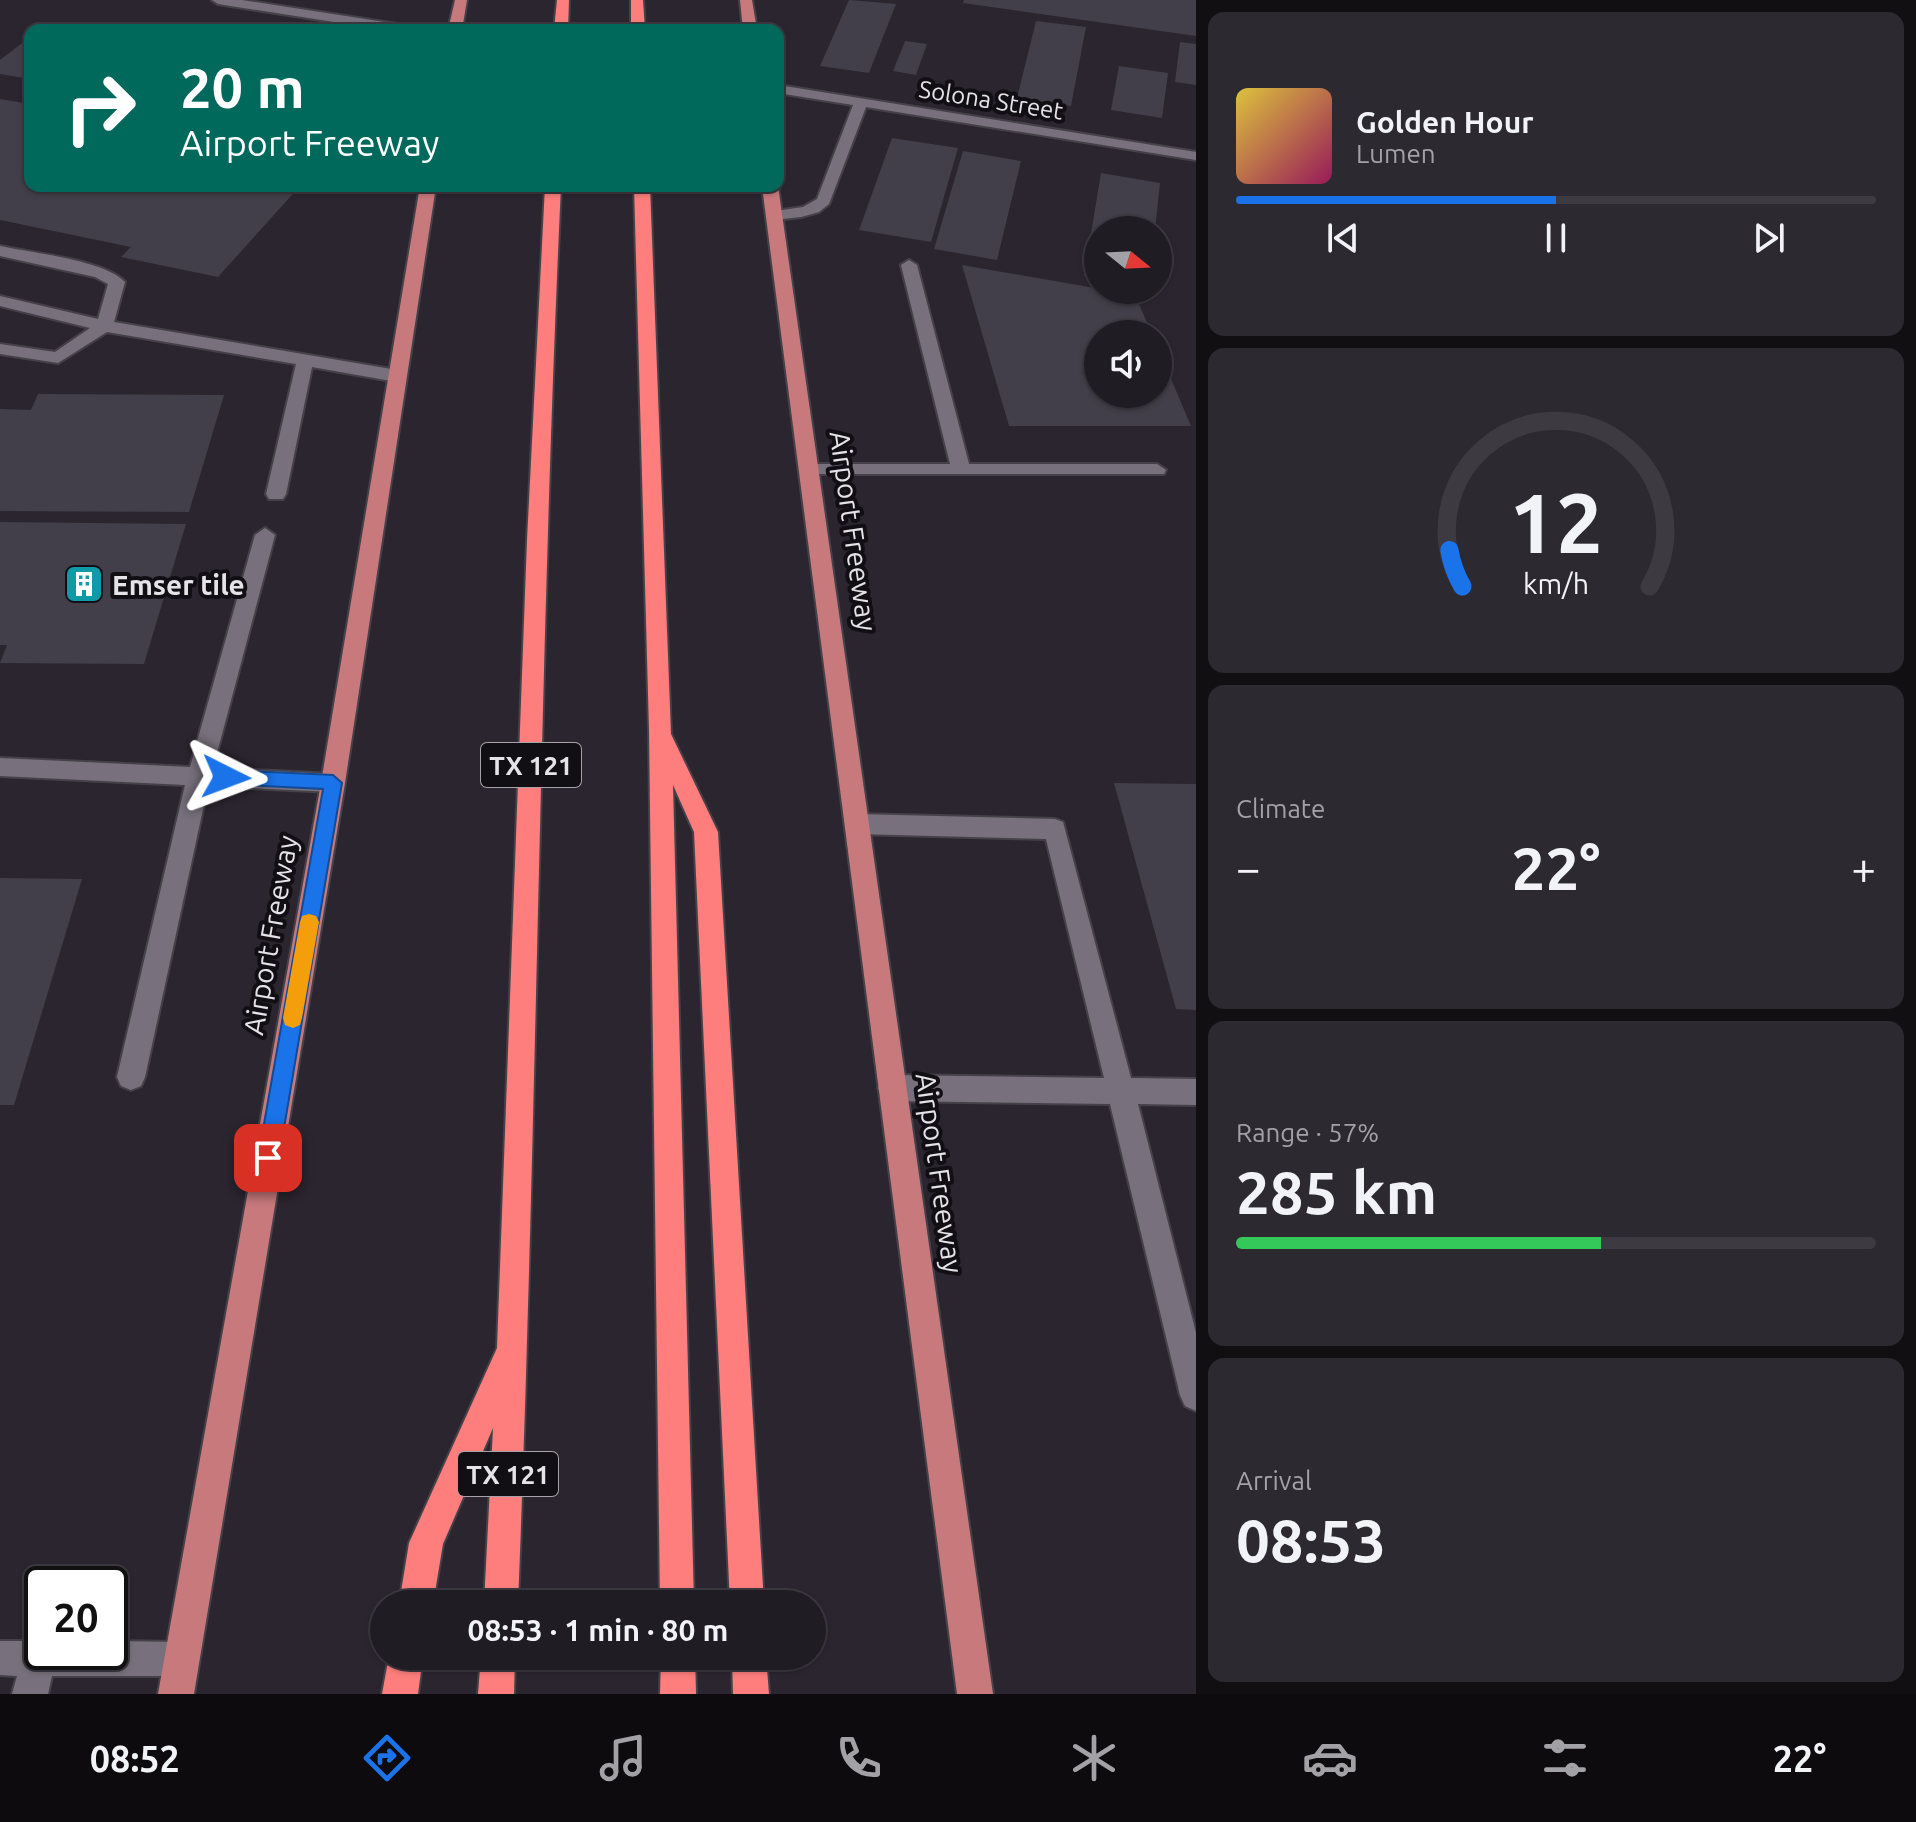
<!DOCTYPE html>
<meta charset="utf-8">
<style>
:root{--surface:#201c23;--page:#2d2930;--text:#f1f3f6;--muted:#a2a1a6;--line:#3d3a41;--accent:#1a73e8}
body{margin:0;font-family:Ubuntu,sans-serif;background:var(--page);color:var(--text);height:100vh;display:flex;flex-direction:column;font-size:30px;white-space:nowrap}
*{box-sizing:border-box;margin:0}
p{font-size:26px;color:var(--muted)}
.icon{flex:none;width:44px;height:44px;fill:none;stroke:currentColor;stroke-width:2;stroke-linecap:round;stroke-linejoin:round}
.map{position:relative;flex:1;overflow:hidden}
.panel{display:flex;flex-direction:column;gap:12px;padding:12px;background:#120f13;width:720px}
.panel>*{flex:none}
.guide{position:absolute;left:24px;top:24px;width:760px;height:168px;border-radius:16px;box-shadow:0 2px 6px #0004,0 0 0 2px var(--line);background:#00695c;color:#fff;overflow:hidden}
.needle{width:52px;rotate:108deg}
.controls{position:absolute;left:1084px;top:216px;display:grid;gap:16px}
.controls a{display:grid;place-items:center;width:88px;height:88px;border-radius:50%;background:var(--surface);box-shadow:0 2px 6px #0004,0 0 0 2px var(--line);font-size:40px}
.speed{position:absolute;left:24px;top:1566px;display:flex;gap:16px;font-size:40px;font-weight:700;text-align:center}
.speed>*{display:grid;place-content:center;width:104px;height:104px;border-radius:50%;background:var(--surface);box-shadow:0 2px 6px #0004,0 0 0 2px var(--line);line-height:1}
.speed .limit{border:4px solid #111;border-radius:12px;background:#fff;color:#111}
.pin{position:absolute;display:grid;place-items:center;width:68px;height:68px;color:#fff;margin:-34px;border-radius:16px;box-shadow:0 4px 12px #0006}
.me{position:absolute;width:88px;margin:-44px;rotate:93deg;stroke-linejoin:round;filter:drop-shadow(0 0 6px #0008)}
.turn{display:flex;align-items:center;gap:28px;height:168px;padding:0 24px;font-size:36px}
.turn .icon{width:104px;height:104px;stroke-width:2.5}
.turn b{display:block;font-size:56px;line-height:68px}
.big{font-size:60px;font-weight:700;line-height:1.1}
.panel .card{flex:1;display:flex;flex-direction:column;justify-content:center;gap:12px;min-width:0;padding:0 28px;border-radius:16px;background:var(--page)}
.panel .dial{align-items:center;gap:0}
.dial svg{height:208px;overflow:visible;fill:none;stroke:var(--line);stroke-width:7;stroke-linecap:round;text-anchor:middle}
.dial text{fill:var(--text);stroke:none}
.song{display:flex;align-items:center;gap:24px}
.cover{width:96px;height:96px;border-radius:12px;background:linear-gradient(135deg,hsl(50 70% 55%),hsl(330 70% 35%))}
.played{height:8px;border-radius:4px;background:linear-gradient(90deg,var(--accent) 50%,var(--line) 50%)}
.keys{display:flex;justify-content:space-around;direction:ltr}
.heat{display:flex;justify-content:space-between;align-items:center;font-size:44px;direction:ltr}
.charge{height:12px;border-radius:6px;background:linear-gradient(90deg,#34c759 57%,var(--line) 0)}
.trip{position:absolute;left:370px;top:1590px;width:456px;height:80px;border-radius:40px;background:var(--surface);box-shadow:0 2px 6px #0004,0 0 0 2px var(--line);font-weight:700;line-height:80px;text-align:center}
.tabs{display:flex;height:128px;justify-content:space-around;align-items:center;background:#0d0b0e;color:var(--muted)}
.tabs .icon{width:56px;height:56px}
.tabs .active{color:var(--accent)}
.tabs b{font-size:36px;color:var(--text)}
main{display:flex;flex:1;min-height:0}
.map>svg:first-child{display:block}
.building{fill:#423f4a}
.lines{fill:none;stroke-linecap:round;stroke-linejoin:round}
.minor-casing{stroke:#454149;stroke-width:4}
.major-casing{stroke:#454149;stroke-width:4}
.highway-casing{stroke:#454149;stroke-width:4}
.minor{fill:#78717d;fill-rule:evenodd}
.major{fill:#c8797c;fill-rule:evenodd}
.highway{fill:#fd7e7c;fill-rule:evenodd}
.route{fill:#1a73e8;stroke:#114b97;stroke-width:2}
.slow{fill:#f59e0b}
.labels{text-anchor:middle;dominant-baseline:central;stroke-width:8;stroke-linejoin:round;paint-order:stroke}
.far-street-label{font-size:24px;fill:#e5e2e8;stroke:#120f14}
.shield{fill:#120f14;stroke:#a6a3a8;stroke-width:2}
.shield-label{font-size:26px;font-weight:bold;fill:#e5e2e8}
.street-label{font-size:28px;fill:#e5e2e8;stroke:#120f14}
.poi-label{font-size:28px;font-weight:bold;fill:#e5e2e8;stroke:#120f14;text-anchor:start}
</style>
<main>
<div class="map">
<svg width="1196" height="1694" viewBox="0 0 1196 1694">
<rect width="100%" height="100%" fill="#2b252f"/>
<g class="building">
<path d="M849,0l47,4 -27,69 -49,-7z"/>
<path d="M964,0h232v36l-233,-33z"/>
<path d="M1036,21l50,6 -15,79 -54,-8z"/>
<path d="M30,37v42l-30,-5v-14z"/>
<path d="M905,41l22,3 -11,31 -23,-4z"/>
<path d="M1180,42l16,2v41l-21,-3z"/>
<path d="M1119,66l49,7 -6,45 -51,-8z"/>
<path d="M0,99l30,5v82h270l-82,91 -97,-20 10,-10 -131,-27z"/>
<path d="M892,138l66,10 -27,94 -72,-12z"/>
<path d="M963,151l58,10 -24,99 -63,-11z"/>
<path d="M1101,173l59,10 -5,47h-57v49l-14,-3z"/>
<path d="M962,265l173,30 17,39h-54v60h60v-46l33,78h-182z"/>
<path d="M38,394l186,1 -35,117 -189,-1v-102l31,1z"/>
<path d="M0,522l186,2 -42,140 -144,-1 7,-18h-7z"/>
<path d="M1114,783l82,1v226l-20,-1z"/>
<path d="M0,878l82,1 -68,226h-14z"/>
</g>
<g class="lines">
<g class="minor-casing">
<g id="minor">
<path d="M212,0h30l168,26 7,4h-32l-167,-26z"/>
<path d="M778,85l418,67v8l-330,-53 -37,97 -10,8 -18,5 -27,3 -8,-5 3,-3 34,-5 14,-8 36,-94 -75,-12z"/>
<path d="M0,246c32,7 104,14 125,36l-11,40 283,48 9,6 -9,6 -85,-15 -26,127 -3,5h-14l-3,-5 30,-130 -189,-32 -49,31 -58,-9v-10l55,8 35,-24 -90,-22v-10l98,23 10,-35 -13,-7 -95,-21z"/>
<path d="M909,260l8,5 52,199h188l9,6 -2,4h-362l-2,-4 2,-4 7,-2h141l-49,-199z"/>
<path d="M265,528l10,7 -62,233 120,6 8,2 4,7 -4,7 -8,2 -125,-6 -63,291 -4,9 -10,4 -10,-4 -4,-9 68,-292 -185,-9v-18l190,9 65,-232z"/>
<path d="M857,814l198,5 8,3 68,256 65,1v26l-58,-1 58,229v78l-11,-5 -5,-11 -70,-291 -218,-3 -10,-4 -4,-9 4,-9 10,-4 212,3 -58,-239 -189,-5 -8,-3 -4,-7 4,-7z"/>
<path d="M0,1641h42v11h68v-11l72,1 12,5 5,12 -5,12 -12,5h-130l-4,18h-36l5,-18 -17,-1z"/>
</g>
</g>
<g class="major-casing">
<g id="major">
<path d="M455,0h12l-5,30h-14z"/>
<path d="M740,0h12l5,30h-14z"/>
<path d="M420,186h16l-91,597 -151,911h-36l163,-911z"/>
<path d="M762,186h16l215,1508h-36z"/>
</g>
</g>
<g class="highway-casing">
<g id="highway">
<path d="M557,0h12l-1,30h-14z"/>
<path d="M631,0h12l2,30h-14z"/>
<path d="M545,186h16c-22,472 -24,945 -43,1418h-34l9,-176 -50,116 -10,60h-34l10,-61 88,-195 30,-808z"/>
<path d="M634,186h16l21,548 47,98 46,772h-34l-36,-772 -21,-47 21,819h-34l-11,-874z"/>
<path d="M389,1656h34l-5,38h-36z"/>
<path d="M481,1656h34l-1,38h-36z"/>
<path d="M661,1656h34l1,38h-36z"/>
<path d="M732,1656h34l3,38h-36z"/>
</g>
</g>
<use href="#minor" class="minor"/>
<use href="#major" class="major"/>
<use href="#highway" class="highway"/>
</g>
<path class="route" d="M226,770l107,5 9,8 -63,375 -3,8 -8,3 -7,-3 -3,-8 65,-369 -97,-5 -9,-7z"/>
<path class="slow" d="M309,914l7,2 3,6 -17,96 -2,7 -7,3 -8,-3 -2,-7 17,-96 2,-6z"/>
<defs>
<g id="building-square" transform="scale(2)"><rect x="-9" y="-9" width="18" height="18" rx="4" fill="#0f9aa8" stroke="#120f14"/><path d="M-4-6H4V6H1V3H-1V6H-4ZM-2.5-4.3h1.7v1.8h-1.7ZM.8-4.3h1.7v1.8H.8ZM-2.5-1h1.7V.8h-1.7ZM.8-1h1.7V.8H.8Z" fill="#fff"/></g>
</defs>
<g fill-rule="evenodd">
<use href="#building-square" x="84" y="584"/>
</g>
<g class="labels">
<g class="far-street-label">
<text transform="translate(991 100) rotate(9)">Solona Street</text>
</g>
<g class="shield">
<rect x="481" y="743" width="100" height="44" rx="6"/>
<rect x="458" y="1452" width="100" height="44" rx="6"/>
</g>
<g class="shield-label">
<text x="531" y="765">TX 121</text>
<text x="508" y="1474">TX 121</text>
</g>
<g class="street-label">
<text transform="translate(854 531) rotate(82)">Airport Freeway</text>
<text transform="translate(270 935) rotate(-80)">Airport Freeway</text>
<text transform="translate(940 1173) rotate(82)">Airport Freeway</text>
</g>
<g class="poi-label">
<text x="112" y="584">Emser tile</text>
</g>
</g>
</svg>
<div class="controls">
<a><svg class="needle" viewBox="-14 -14 28 28"><path d="M0-13l5 13h-10z" fill="#e53935"/><path d="M0 13l5-13h-10z" fill="#a2a1a6"/></svg></a>
<a><svg class="icon" aria-label="sound" viewBox="0 0 24 24"><path d="M4 9h4l5-4v14l-5-4H4zM17 9q2 3 0 6"/></svg></a>
</div>
<div class="speed"><div class="limit">20</div></div>
<div class="pin" style="left:268px;top:1158px;background:#d93025"><svg class="icon" aria-label="arrive" viewBox="0 0 24 24"><path d="M6 21V4h12l-3 4 3 4H6"/></svg></div>
<svg class="me" style="left:226px;top:777px" viewBox="-20 -20 40 40"><path d="M0-17L14 15 0 8-14 15z" fill="#1a73e8" stroke="#fff" stroke-width="4"/></svg>
<div class="trip">08:53 · 1 min · 80 m</div>
<div class="guide">
<div class="turn"><svg class="icon" aria-label="right" viewBox="0 0 24 24"><path d="M7 20v-9h11M14 6l5 5-5 5"/></svg><div><b>20 m</b>Airport Freeway</div></div>
</div>
</div>
<section class="panel">
<div class="card">
<div class="song"><i class="cover"></i><div><b>Golden Hour</b><p>Lumen</p></div></div>
<div class="played"></div>
<div class="keys"><svg class="icon" aria-label="previous" viewBox="0 0 24 24"><path d="M18 5L8 12l10 7zM5 5v14"/></svg><svg class="icon" aria-label="pause" viewBox="0 0 24 24"><path d="M8 5v14M16 5v14"/></svg><svg class="icon" aria-label="next" viewBox="0 0 24 24"><path d="M6 5l10 7-10 7zM19 5v14"/></svg></div>
</div>
<div class="card dial"><svg viewBox="0 0 100 80">
<path d="M14 69A42 42 0 1 1 86 69"/>
<path d="M14 69A42 42 0 0 1 9 55" stroke="#1a73e8"/>
<text x="50" y="56" font-size="32" font-weight="700">12</text>
<text x="50" y="72" font-size="11">km/h</text>
</svg></div>
<div class="card"><p>Climate</p>
<div class="heat"><a>−</a><b class="big">22°</b><a>+</a></div>
</div>
<div class="card"><p>Range · 57%</p><b class="big">285 km</b><div class="charge"></div></div>
<div class="card"><p>Arrival</p><b class="big">08:53</b></div>
</section>
</main>
<nav class="tabs">
<b>08:52</b>
<svg class="icon active" aria-label="directions" viewBox="0 0 24 24"><path d="M12 3l9 9-9 9-9-9zM9 14v-3h6M13 9l2 2-2 2"/></svg>
<svg class="icon" aria-label="music" viewBox="0 0 24 24"><path d="M9 18V5l10-2v13"/><circle cx="6" cy="18" r="3"/><circle cx="16" cy="16" r="3"/></svg>
<svg class="icon" aria-label="phone" viewBox="0 0 24 24"><path d="M5 4h4l2 5-3 2q2 4 5 5l2-3 5 2v4C11 20 4 13 5 4z"/></svg>
<svg class="icon" aria-label="climate" viewBox="0 0 24 24"><path d="M12 3v18M4 7l16 10M4 17L20 7"/></svg>
<svg class="icon" aria-label="car" viewBox="0 0 24 24"><path d="M5 17H2v-5l4-1 3-4h7l3 4 3 1v5h-3M9 17h6M6 11h13"/><circle cx="7" cy="17" r="2"/><circle cx="17" cy="17" r="2"/></svg>
<svg class="icon" aria-label="filters" viewBox="0 0 24 24"><path d="M4 7h16M4 17h16"/><circle cx="9" cy="7" r="2"/><circle cx="15" cy="17" r="2"/></svg>
<b>22°</b>
</nav>
